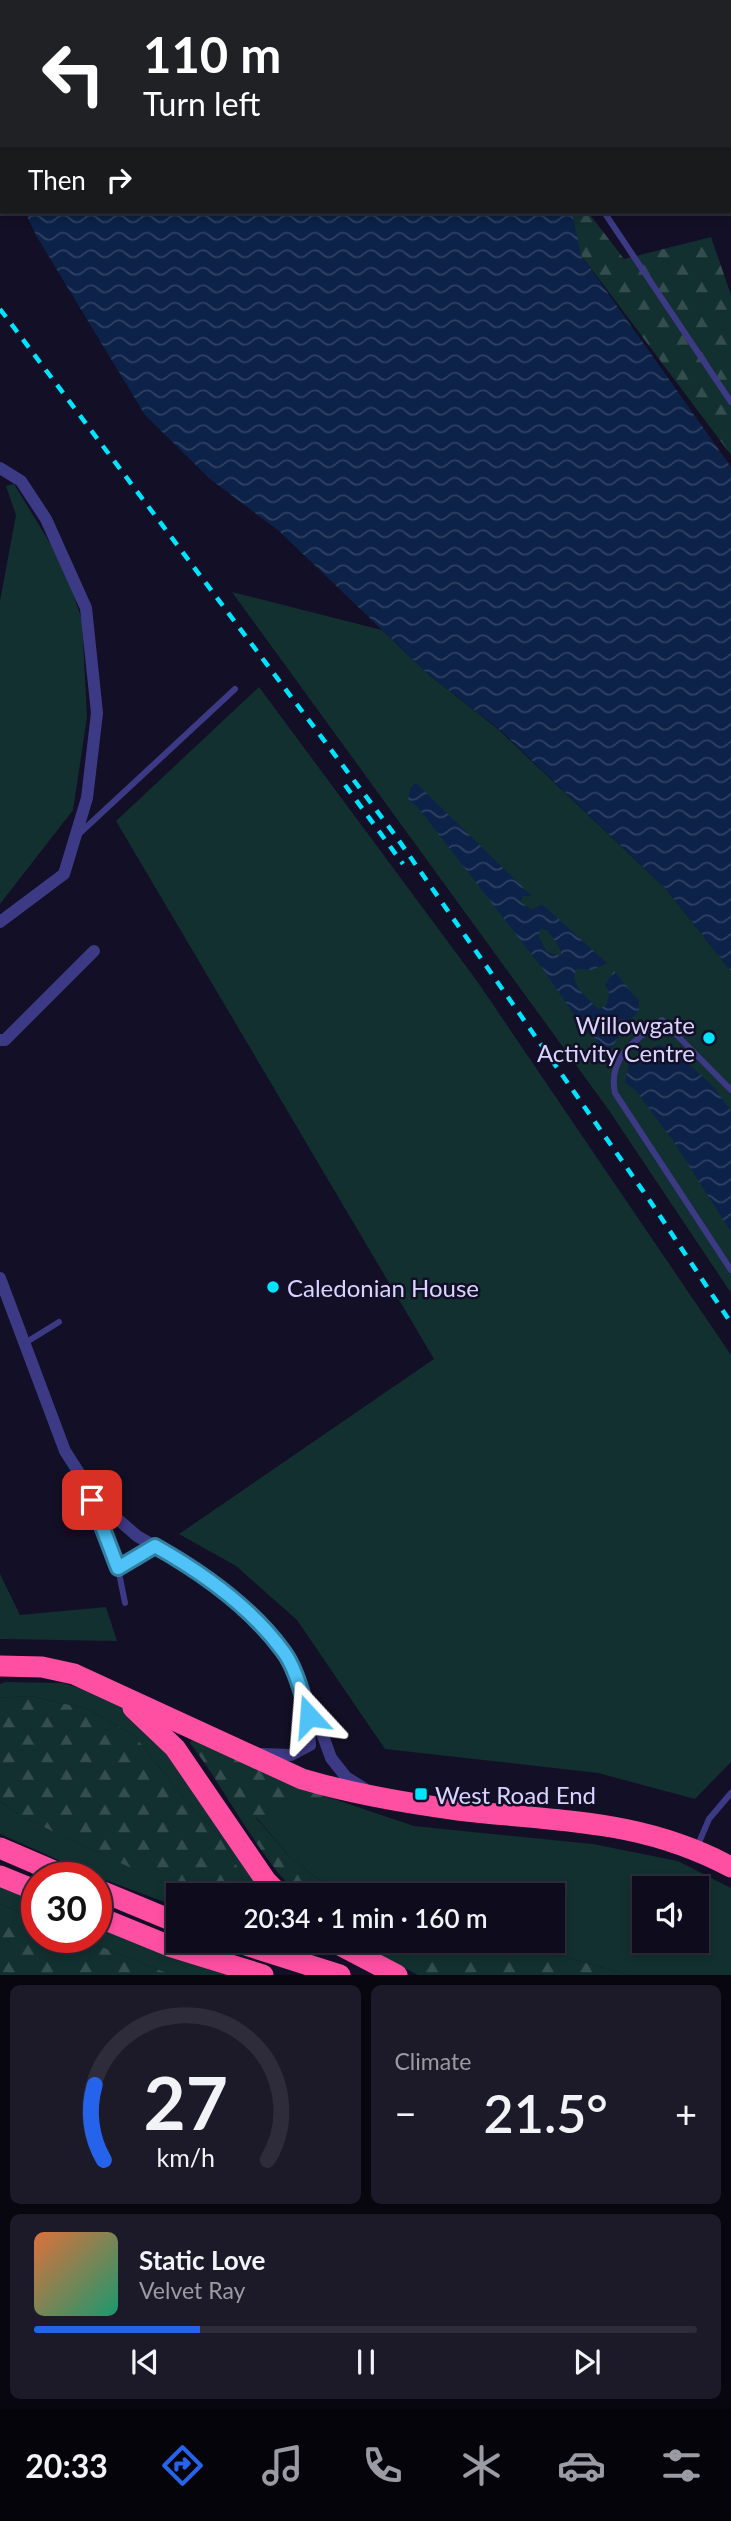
<!DOCTYPE html>
<meta charset="utf-8">
<style>
:root{--surface:#0e0b1c;--page:#1c1929;--text:#f1f3f6;--muted:#9b9ba3;--line:#2e2b3b;--accent:#2563eb}
body{margin:0;font-family:Lato,sans-serif;background:var(--page);color:var(--text);height:100vh;display:flex;flex-direction:column;font-size:26px;white-space:nowrap}
*{box-sizing:border-box;margin:0}
p{font-size:23px;color:var(--muted)}
.icon{flex:none;width:38px;height:38px;fill:none;stroke:currentColor;stroke-width:2;stroke-linecap:round;stroke-linejoin:round}
.map{position:relative;height:1975px;overflow:hidden}
.panel{display:flex;flex-direction:column;gap:10px;padding:10px;background:#08060f;flex:1}
.panel>*{flex:none}
.top-card{position:absolute;left:0px;top:0px;width:732px;height:214px;box-shadow:0 4px 10px #0003,0 0 0 2px var(--line);background:#202124;color:#fff;overflow:hidden}
.controls{position:absolute;left:632px;top:1876px;display:grid;gap:14px}
.controls a{display:grid;place-items:center;width:77px;height:77px;border-radius:0px;background:var(--surface);box-shadow:0 4px 10px #0003,0 0 0 2px var(--line);font-size:35px}
.speed{position:absolute;left:21px;top:1862px;display:flex;gap:14px;font-size:35px;font-weight:700;text-align:center}
.speed>*{display:grid;place-content:center;width:91px;height:91px;border-radius:50%;background:var(--surface);box-shadow:0 4px 10px #0003,0 0 0 2px var(--line);line-height:1}
.speed .limit{border:10px solid #d22;background:#fff;color:#111}
.pin{position:absolute;display:grid;place-items:center;width:60px;height:60px;color:#fff;margin:-30px;border-radius:14px;box-shadow:0 4px 10px #0006}
.me{position:absolute;width:77px;margin:-38px;rotate:341deg;stroke-linejoin:round;filter:drop-shadow(0 0 5px #0008)}
.turn{display:flex;align-items:center;gap:24px;height:147px;padding:0 28px;font-size:32px}
.turn .icon{width:91px;height:91px;stroke-width:2.5}
.turn b{display:block;font-size:49px;line-height:60px}
.then{display:flex;align-items:center;height:66px;padding:0 28px;background:#0003;gap:14px;font-size:26px}
.big{font-size:52px;font-weight:600;line-height:1.1}
.panel .tile{flex:1;display:flex;flex-direction:column;justify-content:center;gap:10px;min-width:0;padding:0 24px;border-radius:10px;background:var(--page)}
.panel .dial{align-items:center;gap:0}
.dial svg{height:182px;overflow:visible;fill:none;stroke:var(--line);stroke-width:7;stroke-linecap:round;text-anchor:middle}
.dial text{fill:var(--text);stroke:none}
.song{display:flex;align-items:center;gap:21px}
.cover{width:84px;height:84px;border-radius:10px;background:linear-gradient(135deg,hsl(20 70% 55%),hsl(160 70% 35%))}
.played{height:7px;border-radius:4px;background:linear-gradient(90deg,var(--accent) 25%,var(--line) 25%)}
.keys{display:flex;justify-content:space-around;direction:ltr}
.heat{display:flex;justify-content:space-between;align-items:center;font-size:38px;direction:ltr}
.panel .tiles{flex:1;display:grid;gap:10px;grid-template-columns:1fr 1fr}
.tile:last-child{grid-column:span 2}
.trip{position:absolute;left:166px;top:1883px;width:399px;height:70px;border-radius:0px;background:var(--surface);box-shadow:0 4px 10px #0003,0 0 0 2px var(--line);font-weight:600;line-height:70px;text-align:center}
.menu{display:flex;height:112px;justify-content:space-around;align-items:center;background:#06040b;color:var(--muted)}
.menu .icon{width:49px;height:49px}
.menu .on{color:var(--accent)}
.menu b{font-size:32px;color:var(--text)}
.map>svg:first-child{display:block}
.green{fill:#12302f;fill-rule:evenodd}
.forest{fill:url(#forest-firs)}
.water{fill:url(#water-waves);fill-rule:evenodd}
.lines{fill:none;stroke-linecap:round;stroke-linejoin:round}
.lane{stroke:#3d3a85;stroke-width:6}
.street{stroke:#3d3a85;stroke-width:12}
.highway{stroke:#ff4fa3;stroke-width:21}
.rail{stroke:#00e5ff;stroke-width:4.5;stroke-dasharray:10 9;stroke-linecap:butt}
.route-casing{stroke:#337fa1;stroke-width:18}
.route{stroke:#4fc3f7;stroke-width:12}
.poi-dot{fill:#00e5ff;stroke:#130f26;stroke-width:2.5}
.labels{text-anchor:middle;dominant-baseline:central;stroke-width:5;stroke-linejoin:round;paint-order:stroke}
.poi-label{font-size:24px;fill:#d9d4ff;stroke:#130f26;text-anchor:start}
</style>
<div class="map">
<svg width="731" height="1975" viewBox="0 0 731 1975">
<defs>
<pattern id="forest-firs" width="22" height="20" patternUnits="userSpaceOnUse" patternTransform="scale(1.75)"><rect width="22" height="20" fill="#12302f"/><path d="M5 1l3.5 6h-7zM16 11l3.5 6h-7z" fill="#344d4e"/></pattern>
<pattern id="water-waves" width="16" height="10" patternUnits="userSpaceOnUse" patternTransform="scale(1.75)"><rect width="16" height="10" fill="#0c2248"/><path d="M0 5q4-4 8 0t8 0" fill="none" stroke="#2f4163"/></pattern>
</defs>
<rect width="100%" height="100%" fill="#130f26"/>
<g class="green">
<path d="M14,484l50,82 18,54 5,97 -14,93 -73,94v-303l16,-86 -10,-29z"/>
<path d="M232,592l150,38 47,45 69,54 168,160 65,82v322l-123,-184z"/>
<path d="M259,687l218,294 254,374v407l-36,37 -97,-26 -213,-24 -88,-129 -61,-54 -57,-32 255,-175 -318,-538z"/>
<path d="M0,1574l20,41 86,-8 11,34 -117,-2z"/>
<path d="M6,1682l57,1 34,10 37,19 39,37 102,146h-24l-26,-53 -43,-46 -48,-61 -47,-26 -56,-13 -31,2v-14z"/>
<path d="M325,1796l89,30 179,18 85,17 53,27v87h-103l-120,-34h45v-46h-188l-47,-16 -28,-22 -34,-40zM644,1888h52v53h-52z"/>
<path d="M0,1801l24,17 166,77h-12v12l-86,-32 -92,-41z"/>
<path d="M0,1886l37,16v18l-37,-16z"/>
<path d="M96,1927l119,43 16,5h-59l-95,-38h19z"/>
<path d="M273,1941h48l17,11 -29,1z"/>
</g>
<g class="forest">
<path d="M532,212h56l36,47 87,-22 20,58v160l-150,-200z"/>
<path d="M31,1696l56,13 47,26 48,61 43,46 26,53h-62l-165,-77 -24,-17v-103z"/>
<path d="M194,1737l131,59 -69,22 34,39 28,22 47,16h-67c-44,-45 -70,-102 -108,-152z"/>
<path d="M0,1904l37,16v17h40l95,38h-172z"/>
<path d="M354,1941h154l120,34h-210z"/>
</g>
<g class="water">
<path d="M0,0h404l2,2h-404v161z"/>
<path d="M25,212h547l9,43 150,212v504l-65,-82 -167,-160 -70,-54 -150,-144 -69,-52 -65,-64 -108,-178z"/>
<path d="M416,783l116,113h-9l-3,6 12,8 10,-6 65,59 -15,7 -16,-1 -2,8 5,13 19,19 9,-4 2,-14 -4,-6 9,-14 25,30v10l-13,13 -16,27 -7,1 -8,-14 -10,-7 -42,-62 -127,-164 -8,-5 2,-12zM540,929l7,1 12,17 3,9 -15,-4 -8,-15z"/>
<path d="M658,1045l12,2 43,39 18,25v121l-59,-93 -36,-48 -11,-9 4,-19z"/>
</g>
<g class="lines">
<g class="lane">
<path d="M431,0l5,2"/>
<path d="M604,212l127,190"/>
<path d="M80,833l155,-144"/>
<path d="M731,1090l-69,-70c-25,19 -55,37 -47,73l116,177"/>
<path d="M25,1343l34,-21"/>
<path d="M92,1500l26,68 7,35"/>
<path d="M118,1568l37,-22"/>
<path d="M697,1847l12,-28 22,-26"/>
</g>
<g class="street">
<path d="M0,468l21,13 25,38 40,89 11,105 -10,85 -23,76 -64,48"/>
<path d="M0,1040h5l89,-89"/>
<path d="M0,1278l65,173 32,50 40,35 54,31 46,35 47,50 38,81 9,25 15,19 19,12"/>
<path d="M261,1754l30,1 19,-10 -2,-32"/>
</g>
<g class="highway">
<path d="M0,1666l42,1 32,7 228,105c51,15 103,24 156,31 100,12 181,8 273,57"/>
<path d="M133,1708l42,40 91,133 14,14"/>
<path d="M0,1848l70,30"/>
<path d="M0,1876l37,15"/>
<path d="M96,1889l82,34"/>
<path d="M96,1916l76,31 91,28"/>
<path d="M233,1941l107,34"/>
<path d="M332,1941l65,34"/>
</g>
<g class="rail">
<path d="M0,309l395,526 255,366 81,122"/>
<path d="M345,785l58,79"/>
</g>
</g>
<g class="lines">
<g class="route-casing">
<path id="route" d="M92,1500l26,68 37,-22c48,27 95,60 128,105 13,17 19,44 26,65"/>
</g>
<use href="#route" class="route"/>
</g>
<g class="poi-dot">
<circle cx="709" cy="1038" r="7"/>
<circle cx="273" cy="1287" r="7"/>
<rect x="414" y="1787" width="14" height="14" rx="3.5"/>
</g>
<g class="labels">
<g class="poi-label">
<text x="695" y="1024" text-anchor="end">Willowgate<tspan x="695" dy="28">Activity Centre</tspan></text>
<text x="287" y="1287">Caledonian House</text>
<text x="435" y="1794">West Road End</text>
</g>
</g>
</svg>
<div class="controls">
<a><svg class="icon" aria-label="sound" viewBox="0 0 24 24"><path d="M4 9h4l5-4v14l-5-4H4zM17 9q2 3 0 6"/></svg></a>
</div>
<div class="speed"><div class="limit">30</div></div>
<div class="pin" style="left:92px;top:1500px;background:#d93025"><svg class="icon" aria-label="arrive" viewBox="0 0 24 24"><path d="M6 21V4h12l-3 4 3 4H6"/></svg></div>
<svg class="me" style="left:309px;top:1716px" viewBox="-20 -20 40 40"><path d="M0-17L14 15 0 8-14 15z" fill="#4fc3f7" stroke="#fff" stroke-width="4"/></svg>
<div class="trip">20:34 · 1 min · 160 m</div>
<div class="top-card">
<div class="turn"><svg class="icon" aria-label="left" viewBox="0 0 24 24"><path d="M17 20v-9H6M10 6l-5 5 5 5"/></svg><div><b>110 m</b>Turn left</div></div>
<div class="then">Then<svg class="icon" aria-label="right" viewBox="0 0 24 24"><path d="M7 20v-9h11M14 6l5 5-5 5"/></svg></div>
</div>
</div>
<section class="panel">
<div class="tiles">
<div class="tile dial"><svg viewBox="0 0 100 80">
<path d="M14 69A42 42 0 1 1 86 69"/>
<path d="M14 69A42 42 0 0 1 10 36" stroke="#2563eb"/>
<text x="50" y="56" font-size="32" font-weight="700">27</text>
<text x="50" y="72" font-size="11">km/h</text>
</svg></div>
<div class="tile"><p>Climate</p>
<div class="heat"><a>−</a><b class="big">21.5°</b><a>+</a></div>
</div>
<div class="tile">
<div class="song"><i class="cover"></i><div><b>Static Love</b><p>Velvet Ray</p></div></div>
<div class="played"></div>
<div class="keys"><svg class="icon" aria-label="previous" viewBox="0 0 24 24"><path d="M18 5L8 12l10 7zM5 5v14"/></svg><svg class="icon" aria-label="pause" viewBox="0 0 24 24"><path d="M8 5v14M16 5v14"/></svg><svg class="icon" aria-label="next" viewBox="0 0 24 24"><path d="M6 5l10 7-10 7zM19 5v14"/></svg></div>
</div>
</div>
</section>
<nav class="menu">
<b>20:33</b>
<svg class="icon on" aria-label="directions" viewBox="0 0 24 24"><path d="M12 3l9 9-9 9-9-9zM9 14v-3h6M13 9l2 2-2 2"/></svg>
<svg class="icon" aria-label="music" viewBox="0 0 24 24"><path d="M9 18V5l10-2v13"/><circle cx="6" cy="18" r="3"/><circle cx="16" cy="16" r="3"/></svg>
<svg class="icon" aria-label="phone" viewBox="0 0 24 24"><path d="M5 4h4l2 5-3 2q2 4 5 5l2-3 5 2v4C11 20 4 13 5 4z"/></svg>
<svg class="icon" aria-label="climate" viewBox="0 0 24 24"><path d="M12 3v18M4 7l16 10M4 17L20 7"/></svg>
<svg class="icon" aria-label="car" viewBox="0 0 24 24"><path d="M5 17H2v-5l4-1 3-4h7l3 4 3 1v5h-3M9 17h6M6 11h13"/><circle cx="7" cy="17" r="2"/><circle cx="17" cy="17" r="2"/></svg>
<svg class="icon" aria-label="filters" viewBox="0 0 24 24"><path d="M4 7h16M4 17h16"/><circle cx="9" cy="7" r="2"/><circle cx="15" cy="17" r="2"/></svg>
</nav>
